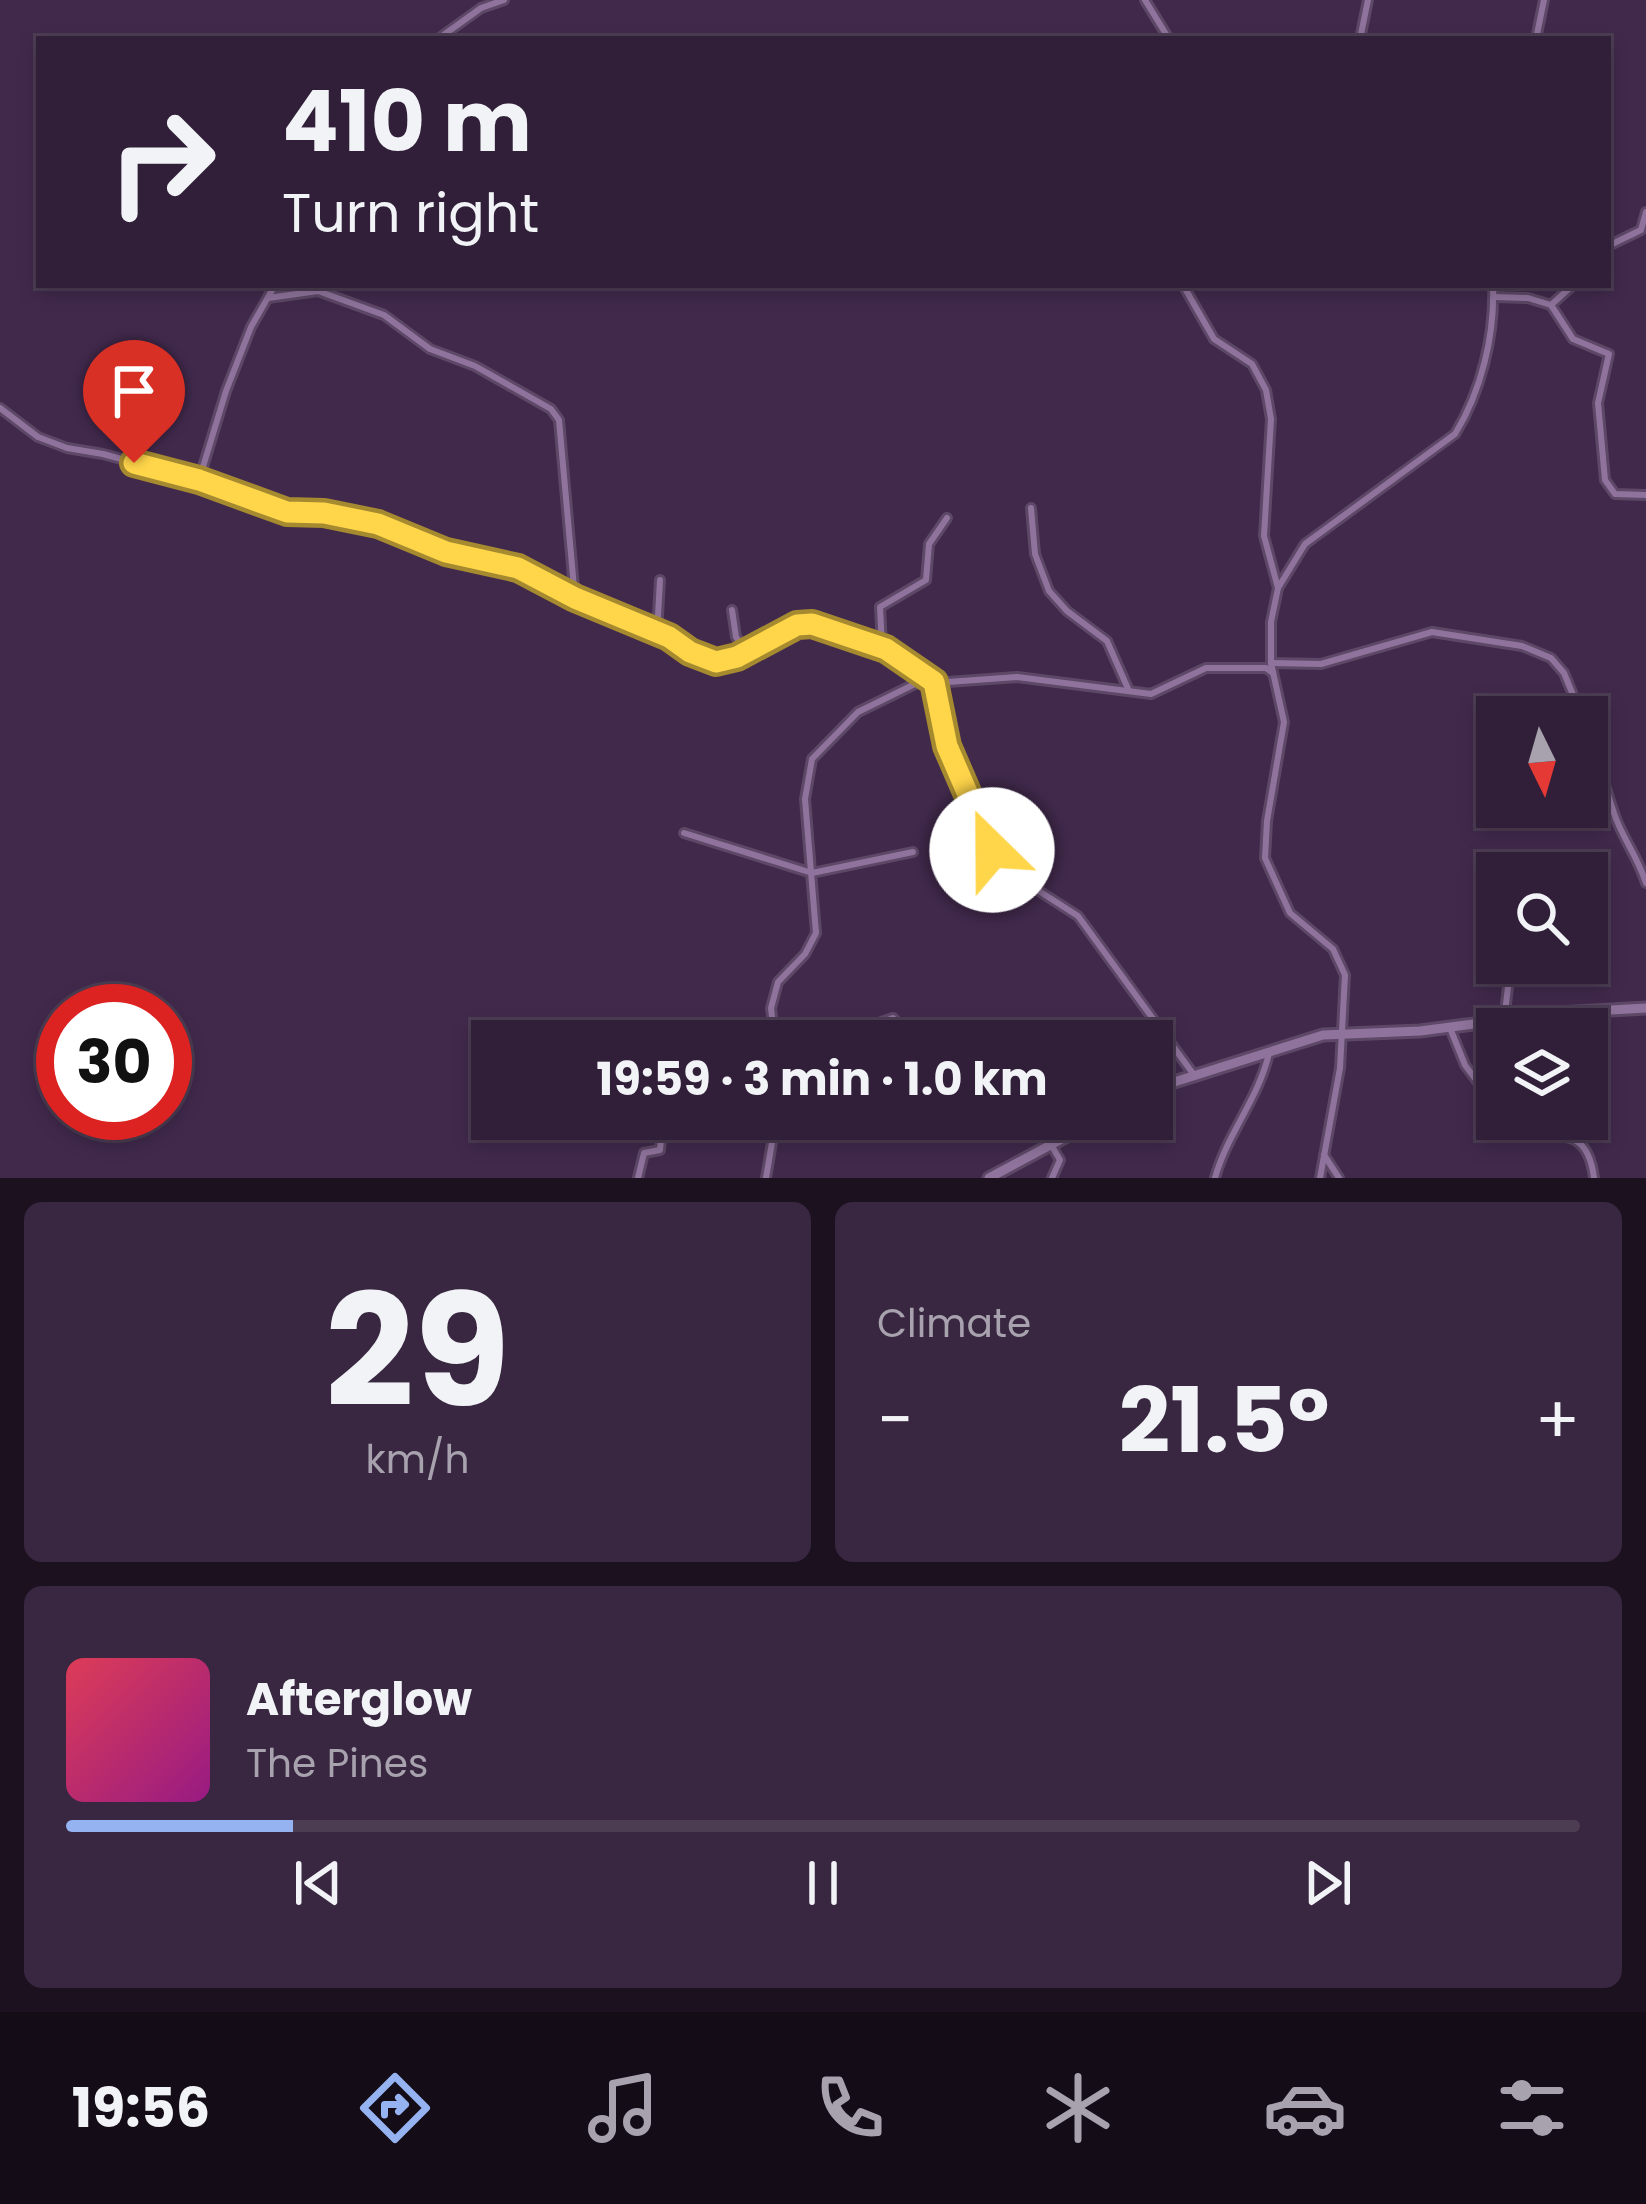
<!DOCTYPE html>
<meta charset="utf-8">
<style>
:root{--surface:#311f39;--page:#392741;--text:#f1f3f6;--muted:#a8a2ae;--line:#4c3d53;--accent:#95b2f1}
body{margin:0;font-family:Poppins,sans-serif;background:var(--page);color:var(--text);height:100vh;display:flex;flex-direction:column;font-size:45px;white-space:nowrap}
*{box-sizing:border-box;margin:0}
p{font-size:39px;color:var(--muted)}
.icon{flex:none;width:66px;height:66px;fill:none;stroke:currentColor;stroke-width:2;stroke-linecap:round;stroke-linejoin:round}
.map{position:relative;height:1178px;overflow:hidden}
.sheet{display:flex;flex-direction:column;gap:24px;padding:24px;background:#1b111f;flex:1}
.sheet>*{flex:none}
.hud{position:absolute;left:36px;top:36px;width:1575px;height:252px;border-radius:0px;box-shadow:0 6px 18px #0003,0 0 0 3px var(--line);background:#311f39;color:var(--text);overflow:hidden}
.needle{width:78px;rotate:175deg}
.tools{position:absolute;left:1476px;top:696px;display:grid;gap:24px}
.tools a{display:grid;place-items:center;width:132px;height:132px;border-radius:0px;background:var(--surface);box-shadow:0 6px 18px #0003,0 0 0 3px var(--line);font-size:60px}
.speed{position:absolute;left:36px;top:984px;display:flex;gap:24px;font-size:60px;font-weight:700;text-align:center}
.speed>*{display:grid;place-content:center;width:156px;height:156px;border-radius:50%;background:var(--surface);box-shadow:0 6px 18px #0003,0 0 0 3px var(--line);line-height:1}
.speed .limit{border:18px solid #d22;background:#fff;color:#111}
.pin{position:absolute;display:grid;place-items:center;width:102px;height:102px;color:#fff;margin:-123px -51px;border-radius:50% 50% 50% 0;rotate:-45deg;box-shadow:0 0 12px #0007}
.pin .icon{rotate:45deg}
.me{position:absolute;width:132px;margin:-66px;rotate:337deg;stroke-linejoin:round;filter:drop-shadow(0 0 9px #0008)}
.turn{display:flex;align-items:center;gap:42px;height:252px;padding:0 48px;font-size:54px}
.turn .icon{width:156px;height:156px;stroke-width:2.5}
.turn b{display:block;font-size:84px;line-height:102px}
.big{font-size:90px;font-weight:700;line-height:1.1}
.sheet .card{flex:1;display:flex;flex-direction:column;justify-content:center;gap:18px;min-width:0;padding:0 42px;border-radius:18px;background:var(--page)}
.sheet .dial{align-items:center;gap:0}
.dial b{font-size:156px;line-height:1}
.song{display:flex;align-items:center;gap:36px}
.cover{width:144px;height:144px;border-radius:18px;background:linear-gradient(135deg,hsl(350 70% 55%),hsl(310 70% 35%))}
.played{height:12px;border-radius:6px;background:linear-gradient(90deg,var(--accent) 15%,var(--line) 15%)}
.keys{display:flex;justify-content:space-around;direction:ltr}
.heat{display:flex;justify-content:space-between;align-items:center;font-size:66px;direction:ltr}
.sheet .tiles{flex:1;display:grid;gap:24px;grid-template-columns:1fr 1fr}
.card:last-child{grid-column:span 2}
.trip{position:absolute;left:471px;top:1020px;width:702px;height:120px;border-radius:0px;background:var(--surface);box-shadow:0 6px 18px #0003,0 0 0 3px var(--line);font-weight:700;line-height:120px;text-align:center}
.menu{display:flex;height:192px;justify-content:space-around;align-items:center;background:#140c17;color:var(--muted)}
.menu .icon{width:84px;height:84px}
.menu .current{color:var(--accent)}
.menu b{font-size:54px;color:var(--text)}
.map>svg:first-child{display:block}
.lines{fill:none;stroke-linecap:round;stroke-linejoin:round}
.minor-casing{stroke:#5d4867;stroke-width:12}
.secondary-casing{stroke:#5d4867;stroke-width:15}
.minor{stroke:#8f739c;stroke-width:6}
.secondary{stroke:#8f739c;stroke-width:9}
.route-casing{stroke:#a68a30;stroke-width:30}
.route{stroke:#ffd54a;stroke-width:21}
</style>
<div class="map">
<svg width="1646" height="1178" viewBox="0 0 1646 1178">
<rect width="100%" height="100%" fill="#41294c"/>
<g class="lines">
<g class="minor-casing">
<g id="minor">
<path d="M1145,0l24,39"/>
<path d="M438,39l43,-31 23,-8"/>
<path d="M1360,39l8,-39"/>
<path d="M1536,39l8,-39"/>
<path d="M1608,246l33,-16 5,-18"/>
<path d="M1183,285l31,54 38,25 14,26 5,29 -7,117 14,52 -7,34v41l13,59 -17,99 -2,37 25,55 43,36 12,26 -5,93 -20,110"/>
<path d="M1495,297l33,1 23,7 22,-20"/>
<path d="M268,298l50,-7 66,24 46,34 45,17 76,43 8,11 16,179"/>
<path d="M1551,305l22,34 36,15 -11,49 7,77 10,14 31,1"/>
<path d="M0,408l38,29 29,11 36,6 96,26 88,31 41,2 50,11 67,28 86,21 44,26 94,38 21,15 25,10 22,-5 60,-32 15,-1 24,5 27,15 23,5 48,34 83,-6 134,17 55,-26h60l7,5"/>
<path d="M199,480l27,-89 25,-64 24,-42"/>
<path d="M1031,508l4,46 14,37 18,20 40,30 22,50"/>
<path d="M1278,588l27,-44 150,-110c26,-42 40,-99 38,-149"/>
<path d="M732,610l4,27 10,14"/>
<path d="M657,633l3,-53"/>
<path d="M882,647l-2,-40 46,-27 3,-36 18,-26"/>
<path d="M1271,663l50,1 111,-32 90,14 29,12 13,15 18,44"/>
<path d="M934,683l13,63 45,104 36,34 50,32 116,159"/>
<path d="M1587,729c11,28 17,56 27,84 7,23 23,42 32,70"/>
<path d="M684,833l128,40 101,-21"/>
<path d="M1504,1020l6,-49"/>
<path d="M1450,1028l15,37 32,43"/>
<path d="M900,1041v-15l-7,-8c-28,10 -99,34 -120,7l-2,-17 7,-26 27,-28 11,-21 -11,-134 7,-40 46,-47 67,-33"/>
<path d="M1036,1119l24,41 -8,18"/>
<path d="M1507,1119c38,30 79,-5 87,59"/>
<path d="M1324,1155l15,23"/>
<path d="M638,1178l6,-25 16,-3 3,-31"/>
<path d="M766,1178l10,-59"/>
<path d="M1215,1178c12,-44 44,-80 54,-125"/>
</g>
</g>
<g class="secondary-casing">
<g id="secondary">
<path d="M1152,1089l171,-54 97,-4 138,-18 88,-5"/>
<path d="M989,1178l110,-59"/>
</g>
</g>
<use href="#minor" class="minor"/>
<use href="#secondary" class="secondary"/>
</g>
<g class="lines">
<g class="route-casing">
<path id="route" d="M134,463l65,17 88,32 37,1 54,11 68,28 72,16 57,30 94,39 21,15 26,10 21,-5 60,-32 15,-1 74,25 48,33 13,64 45,104"/>
</g>
<use href="#route" class="route"/>
</g>
</svg>
<div class="tools">
<a><svg class="needle" viewBox="-14 -14 28 28"><path d="M0-13l5 13h-10z" fill="#e53935"/><path d="M0 13l5-13h-10z" fill="#a8a2ae"/></svg></a>
<a><svg class="icon" aria-label="search" viewBox="0 0 24 24"><circle cx="10" cy="10" r="6"/><path d="M15 15l6 6"/></svg></a>
<a><svg class="icon" aria-label="layers" viewBox="0 0 24 24"><path d="M12 4l9 5-9 5-9-5zM3 14l9 5 9-5"/></svg></a>
</div>
<div class="speed"><div class="limit">30</div></div>
<div class="pin" style="left:134px;top:463px;background:#d93025"><svg class="icon" aria-label="arrive" viewBox="0 0 24 24"><path d="M6 21V4h12l-3 4 3 4H6"/></svg></div>
<svg class="me" style="left:992px;top:850px" viewBox="-20 -20 40 40"><circle r="19" fill="#fff"/><path d="M0-13L10 11 0 6-10 11z" fill="#ffd54a"/></svg>
<div class="trip">19:59 · 3 min · 1.0 km</div>
<div class="hud">
<div class="turn"><svg class="icon" aria-label="right" viewBox="0 0 24 24"><path d="M7 20v-9h11M14 6l5 5-5 5"/></svg><div><b>410 m</b>Turn right</div></div>
</div>
</div>
<section class="sheet">
<div class="tiles">
<div class="card dial"><b>29</b><p>km/h</p></div>
<div class="card"><p>Climate</p>
<div class="heat"><a>−</a><b class="big">21.5°</b><a>+</a></div>
</div>
<div class="card">
<div class="song"><i class="cover"></i><div><b>Afterglow</b><p>The Pines</p></div></div>
<div class="played"></div>
<div class="keys"><svg class="icon" aria-label="previous" viewBox="0 0 24 24"><path d="M18 5L8 12l10 7zM5 5v14"/></svg><svg class="icon" aria-label="pause" viewBox="0 0 24 24"><path d="M8 5v14M16 5v14"/></svg><svg class="icon" aria-label="next" viewBox="0 0 24 24"><path d="M6 5l10 7-10 7zM19 5v14"/></svg></div>
</div>
</div>
</section>
<nav class="menu">
<b>19:56</b>
<svg class="icon current" aria-label="directions" viewBox="0 0 24 24"><path d="M12 3l9 9-9 9-9-9zM9 14v-3h6M13 9l2 2-2 2"/></svg>
<svg class="icon" aria-label="music" viewBox="0 0 24 24"><path d="M9 18V5l10-2v13"/><circle cx="6" cy="18" r="3"/><circle cx="16" cy="16" r="3"/></svg>
<svg class="icon" aria-label="phone" viewBox="0 0 24 24"><path d="M5 4h4l2 5-3 2q2 4 5 5l2-3 5 2v4C11 20 4 13 5 4z"/></svg>
<svg class="icon" aria-label="climate" viewBox="0 0 24 24"><path d="M12 3v18M4 7l16 10M4 17L20 7"/></svg>
<svg class="icon" aria-label="car" viewBox="0 0 24 24"><path d="M5 17H2v-5l4-1 3-4h7l3 4 3 1v5h-3M9 17h6M6 11h13"/><circle cx="7" cy="17" r="2"/><circle cx="17" cy="17" r="2"/></svg>
<svg class="icon" aria-label="filters" viewBox="0 0 24 24"><path d="M4 7h16M4 17h16"/><circle cx="9" cy="7" r="2"/><circle cx="15" cy="17" r="2"/></svg>
</nav>
